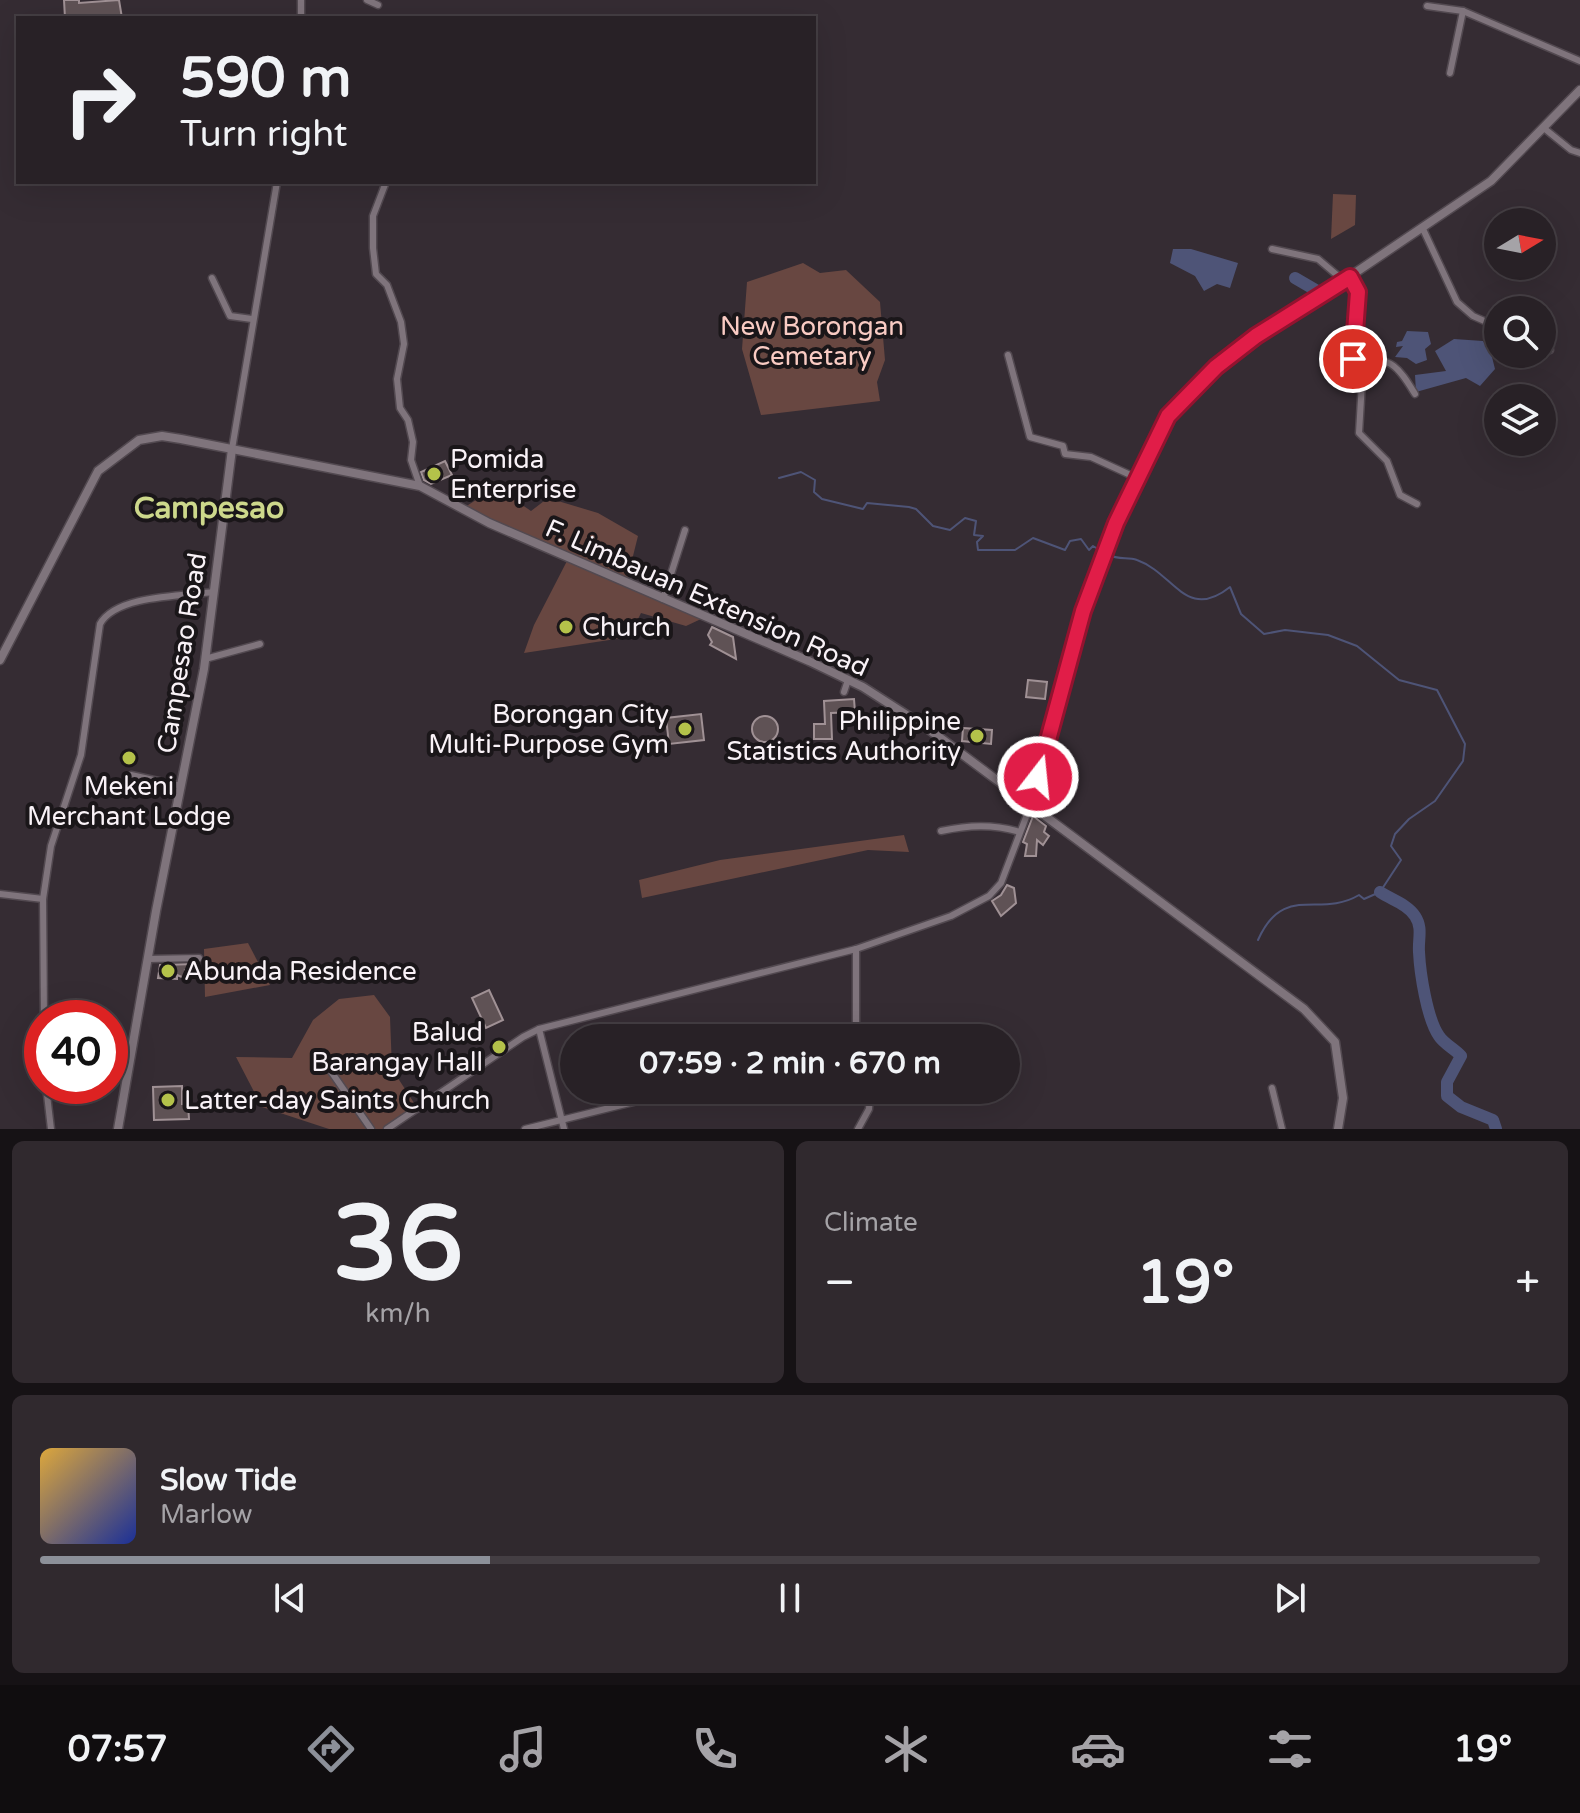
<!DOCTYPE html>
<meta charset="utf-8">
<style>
:root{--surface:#282126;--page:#30292e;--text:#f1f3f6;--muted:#a5a3a7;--line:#443e43;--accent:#8c9099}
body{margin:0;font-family:"Varela Round",sans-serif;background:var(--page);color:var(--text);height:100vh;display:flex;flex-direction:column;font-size:30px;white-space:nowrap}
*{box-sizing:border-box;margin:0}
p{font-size:26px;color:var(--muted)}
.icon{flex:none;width:44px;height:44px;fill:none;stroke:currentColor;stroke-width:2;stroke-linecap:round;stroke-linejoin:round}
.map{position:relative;height:1129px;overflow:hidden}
.side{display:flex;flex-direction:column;gap:12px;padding:12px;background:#161215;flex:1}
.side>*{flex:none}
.guide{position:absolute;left:16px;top:16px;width:800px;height:168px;border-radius:0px;box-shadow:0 8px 32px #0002,0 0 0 2px var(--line);background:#282126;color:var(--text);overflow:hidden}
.needle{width:52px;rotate:80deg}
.fabs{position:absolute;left:1484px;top:208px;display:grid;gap:16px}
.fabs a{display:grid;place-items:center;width:72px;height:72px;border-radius:50%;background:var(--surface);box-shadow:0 8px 32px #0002,0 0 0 2px var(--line);font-size:40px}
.speed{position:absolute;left:24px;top:1000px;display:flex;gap:16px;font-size:40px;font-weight:700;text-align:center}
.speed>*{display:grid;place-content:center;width:104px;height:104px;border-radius:50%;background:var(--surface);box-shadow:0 8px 32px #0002,0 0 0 2px var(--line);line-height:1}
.speed .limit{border:12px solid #d22;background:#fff;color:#111}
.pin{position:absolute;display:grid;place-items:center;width:68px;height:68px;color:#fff;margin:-34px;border:4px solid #fff;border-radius:50%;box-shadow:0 2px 8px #0007}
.me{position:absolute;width:88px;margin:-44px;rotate:16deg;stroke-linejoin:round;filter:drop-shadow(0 0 6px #0008)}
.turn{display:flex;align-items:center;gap:28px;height:168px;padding:0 32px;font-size:36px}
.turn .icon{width:104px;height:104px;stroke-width:2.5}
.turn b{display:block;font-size:56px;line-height:68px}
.big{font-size:60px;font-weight:700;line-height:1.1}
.side .card{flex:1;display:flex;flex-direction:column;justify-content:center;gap:12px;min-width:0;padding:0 28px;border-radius:12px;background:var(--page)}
.side .dial{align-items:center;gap:0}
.dial b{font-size:104px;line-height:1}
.song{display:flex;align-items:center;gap:24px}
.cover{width:96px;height:96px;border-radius:12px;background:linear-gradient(135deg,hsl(40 70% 55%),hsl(230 70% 35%))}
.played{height:8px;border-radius:4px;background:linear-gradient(90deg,var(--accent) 30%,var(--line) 30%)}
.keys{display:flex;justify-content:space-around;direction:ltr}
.heat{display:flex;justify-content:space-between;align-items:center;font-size:44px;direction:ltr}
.side .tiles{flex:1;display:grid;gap:12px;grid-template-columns:1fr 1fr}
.card:last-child{grid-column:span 2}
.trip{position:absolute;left:560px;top:1024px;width:460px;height:80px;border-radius:40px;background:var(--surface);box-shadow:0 8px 32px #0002,0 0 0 2px var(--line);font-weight:700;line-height:80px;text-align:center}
.tabs{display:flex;height:128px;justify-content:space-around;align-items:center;background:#100d0f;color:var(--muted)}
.tabs .icon{width:56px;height:56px}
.tabs .current{color:var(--accent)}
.tabs b{font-size:36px;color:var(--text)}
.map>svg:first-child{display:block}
.green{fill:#684741}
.water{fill:#4e5477}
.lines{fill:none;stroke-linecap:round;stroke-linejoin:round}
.stream{stroke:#4e5477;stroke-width:2}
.river{stroke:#4e5477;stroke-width:12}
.building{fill:#5f5255;stroke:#a09195;stroke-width:2}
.minor-casing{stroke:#524950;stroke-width:9}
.tertiary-casing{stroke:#524950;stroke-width:11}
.minor{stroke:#7f747c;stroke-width:6}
.tertiary{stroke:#7f747c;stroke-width:8}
.route-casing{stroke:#92132f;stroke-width:20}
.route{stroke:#e11d48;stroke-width:14}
.poi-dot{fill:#b4c24a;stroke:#1a1619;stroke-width:3}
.labels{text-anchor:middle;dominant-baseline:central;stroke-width:8;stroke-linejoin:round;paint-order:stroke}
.park-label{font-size:26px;fill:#f9cbc3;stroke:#1a1619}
.poi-label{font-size:26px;fill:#f9f2f7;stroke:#1a1619;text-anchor:start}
.street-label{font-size:26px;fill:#f9f2f7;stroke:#1a1619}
.quarter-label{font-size:30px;font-weight:bold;fill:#cdd88b;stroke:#1a1619}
</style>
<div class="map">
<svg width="1580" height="1129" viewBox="0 0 1580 1129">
<rect width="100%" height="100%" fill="#352c33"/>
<g class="green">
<path d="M1333,194l23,1 -1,30 -24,14z"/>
<path d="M803,263l17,10 26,-3 34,32 5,58 -8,22 3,19 -119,14 -19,-66 5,-67z"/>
<path d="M496,487l35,24 17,-13 50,15 40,23 -12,48 -164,-75z"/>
<path d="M567,561l134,58 -15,7 -45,-13 -12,24 -105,16 10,-28z"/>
<path d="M904,835l5,17 -41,-2 -226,48 -3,-18 81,-20z"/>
<path d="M248,943l22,42 -65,12 -1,-48z"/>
<path d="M374,995l16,22 2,52 26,40 -31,20h-58l-67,-22 -26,-50 56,1 21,-38 26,-21z"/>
</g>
<g class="water">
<path d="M1173,249h18l47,14 -8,25 -13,-4 -13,7 -9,-15 -25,-13z"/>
<path d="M1407,331l21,1 3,12 -6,5 2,11 -11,4 -9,-6 -12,-1 8,-11 -7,1 1,-5 5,-1z"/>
<path d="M1454,339l29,2 9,16 3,12 -15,17 -14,-8 -50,14 -1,-17 31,-4 -11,-20z"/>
</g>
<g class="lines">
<g class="stream">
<path d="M779,478l22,-6 14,8 -1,12 8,7 41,10 4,-6 42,4 7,2 17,17 17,4 15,-12 11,3 -2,14 9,1 -6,6 1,8h37l18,-12 32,12 5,-9 11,-2 8,11 4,-4 8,5"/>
<path d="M1107,554c13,7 20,2 30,6 37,13 49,62 93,27l11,27 23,20 21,-4 43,5 29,11 42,34 38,10 28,54 -2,17 -28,40 -26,18 -14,15 -4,12 10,14 -21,32 -16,7 -5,-4c-40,24 -75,-13 -101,45"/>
</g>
<g class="river">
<path d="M1295,278l24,14"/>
<path d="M1380,892c12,8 27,12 35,24 8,12 3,23 4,36 1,21 8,67 20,84 5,8 16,13 22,20l-14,26v14l14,11 32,13 3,9"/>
</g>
</g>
<g class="building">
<path d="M64,0h15v3l40,-3 3,18h-57z"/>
<path d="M445,461l7,14 -21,9 -7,-4 -3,-8z"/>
<path d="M712,627l21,10 3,22 -26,-14 2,-3 -4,-7z"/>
<path d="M1028,680l19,2 -2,17 -19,-2z"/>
<path d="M854,699l1,13 -24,1 1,26h-18v-15h11l-1,-23z"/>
<path d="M701,714l3,26 -35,4 -3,-26z"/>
<circle cx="765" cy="729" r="13"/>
<path d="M963,728l29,2 -1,14 -29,-3z"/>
<path d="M1033,816l13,10 -2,6 5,4 -6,9 -6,-5 -1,16h-11l2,-12 -4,-2z"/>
<path d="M1007,885l7,3 2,15 -15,13 -9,-15 9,-6z"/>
<path d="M195,964l1,4 -11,2 2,9 -10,-4v4l-19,-1 2,-13z"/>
<path d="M489,990l14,30 -17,8 -14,-30z"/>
<path d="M182,1086v18h6l1,15 -35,1 -1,-33z"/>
</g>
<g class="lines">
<g class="minor-casing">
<g id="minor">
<path d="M367,0l11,5"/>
<path d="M1427,6l36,5 117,50"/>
<path d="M301,18v-18"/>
<path d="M1450,73l13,-62"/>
<path d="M1545,129l26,21 9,3"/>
<path d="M386,182l-13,34v32l3,26 11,11 14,37 3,22 -7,35 3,29 8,12 5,22 -2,18 9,26"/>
<path d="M1423,229l34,73 16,14 25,11"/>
<path d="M1272,249l46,10 26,22"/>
<path d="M1350,277l8,15 -5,67 10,6c28,-13 39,8 52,29"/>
<path d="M212,278l18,38 22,3"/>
<path d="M1542,346l8,4"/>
<path d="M1008,355l22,82 33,9 2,8 26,3 46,21"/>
<path d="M1363,365l-4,68 28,28 13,34 17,9"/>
<path d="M232,449l45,-267"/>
<path d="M663,599l22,-69"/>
<path d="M205,659l55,-15"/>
<path d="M844,692l4,-12"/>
<path d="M131,775l50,11"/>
<path d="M941,831c28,-6 52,-7 79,1"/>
<path d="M0,894l43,5"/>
<path d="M148,959l51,-1"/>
<path d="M44,1018l-1,-119 8,-53 30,-91 19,-131c16,-29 82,-28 114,-32"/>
<path d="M539,1029l25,100"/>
<path d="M856,1038v-89"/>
<path d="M330,1070l41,59"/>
<path d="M46,1086l5,43"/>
<path d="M1272,1088l10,41"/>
<path d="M387,1129l136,-92 16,-8 317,-80 95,-33 38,-20 12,-13 30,-79"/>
<path d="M525,1129l157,-39"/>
<path d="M858,1129l11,-20 1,-19"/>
</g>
</g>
<g class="tertiary-casing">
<g id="tertiary">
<path d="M0,660l98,-189 41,-31 23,-4 19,3 239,47 69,37 320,138 54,26 64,41 377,281 31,33 8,56 -5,31"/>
<path d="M1031,804l52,-193 33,-88 52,-107 48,-49 62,-47 34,-18 179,-121 89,-91"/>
<path d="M118,1129l38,-218 48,-242 28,-220"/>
</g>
</g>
<use href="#minor" class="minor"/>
<use href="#tertiary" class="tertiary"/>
</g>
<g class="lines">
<g class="route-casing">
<path id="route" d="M1038,777l45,-166 33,-88 52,-107 48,-49 40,-31 94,-59 8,15 -5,67"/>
</g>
<use href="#route" class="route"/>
</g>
<g class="poi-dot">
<circle cx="434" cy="474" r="8"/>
<circle cx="566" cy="627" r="8"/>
<circle cx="685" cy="729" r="8"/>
<circle cx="977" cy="736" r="8"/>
<circle cx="129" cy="758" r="8"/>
<circle cx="168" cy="971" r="8"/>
<circle cx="499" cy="1047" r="8"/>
<circle cx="168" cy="1100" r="8"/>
</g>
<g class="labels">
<g class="park-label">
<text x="812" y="326">New Borongan<tspan x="812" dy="30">Cemetary</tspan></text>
</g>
<g class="poi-label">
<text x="450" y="459">Pomida<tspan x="450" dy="30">Enterprise</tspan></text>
<text x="582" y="627">Church</text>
<text x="669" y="714" text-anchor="end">Borongan City<tspan x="669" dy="30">Multi-Purpose Gym</tspan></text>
<text x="961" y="721" text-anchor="end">Philippine<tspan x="961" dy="30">Statistics Authority</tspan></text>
<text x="129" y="786" text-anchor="middle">Mekeni<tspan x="129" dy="30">Merchant Lodge</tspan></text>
<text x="184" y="971">Abunda Residence</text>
<text x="483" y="1032" text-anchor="end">Balud<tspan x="483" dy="30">Barangay Hall</tspan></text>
<text x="184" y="1100">Latter-day Saints Church</text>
</g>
<g class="street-label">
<text transform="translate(707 598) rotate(24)">F. Limbauan Extension Road</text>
<text transform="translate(182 653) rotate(-81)">Campesao Road</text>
</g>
<g class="quarter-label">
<text x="209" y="508">Campesao</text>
</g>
</g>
</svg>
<div class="fabs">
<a><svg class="needle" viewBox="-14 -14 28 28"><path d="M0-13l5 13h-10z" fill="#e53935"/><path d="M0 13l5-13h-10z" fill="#a5a3a7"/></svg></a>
<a><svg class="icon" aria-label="search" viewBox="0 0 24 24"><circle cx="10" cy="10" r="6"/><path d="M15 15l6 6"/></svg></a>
<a><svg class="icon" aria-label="layers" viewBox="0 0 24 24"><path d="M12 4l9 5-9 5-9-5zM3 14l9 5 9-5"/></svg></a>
</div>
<div class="speed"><div class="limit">40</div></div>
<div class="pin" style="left:1353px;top:359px;background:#d93025"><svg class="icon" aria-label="arrive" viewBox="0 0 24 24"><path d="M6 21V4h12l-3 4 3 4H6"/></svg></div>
<svg class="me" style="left:1038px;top:777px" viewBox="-20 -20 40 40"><circle r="17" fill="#e11d48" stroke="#fff" stroke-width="3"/><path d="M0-11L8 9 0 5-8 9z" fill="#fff"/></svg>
<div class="trip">07:59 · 2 min · 670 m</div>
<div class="guide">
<div class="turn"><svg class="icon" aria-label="right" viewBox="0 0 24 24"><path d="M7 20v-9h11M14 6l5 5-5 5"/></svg><div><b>590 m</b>Turn right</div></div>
</div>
</div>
<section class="side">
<div class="tiles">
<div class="card dial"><b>36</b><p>km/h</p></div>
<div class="card"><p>Climate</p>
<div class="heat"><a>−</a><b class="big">19°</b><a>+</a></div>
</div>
<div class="card">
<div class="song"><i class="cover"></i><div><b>Slow Tide</b><p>Marlow</p></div></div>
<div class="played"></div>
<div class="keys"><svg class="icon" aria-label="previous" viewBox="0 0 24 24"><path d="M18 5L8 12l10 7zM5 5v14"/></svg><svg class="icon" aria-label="pause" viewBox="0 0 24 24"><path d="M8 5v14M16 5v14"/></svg><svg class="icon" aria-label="next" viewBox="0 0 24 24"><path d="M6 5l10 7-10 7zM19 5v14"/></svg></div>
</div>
</div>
</section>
<nav class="tabs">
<b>07:57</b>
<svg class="icon current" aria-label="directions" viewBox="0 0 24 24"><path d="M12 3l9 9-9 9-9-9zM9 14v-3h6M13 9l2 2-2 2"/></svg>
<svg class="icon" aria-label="music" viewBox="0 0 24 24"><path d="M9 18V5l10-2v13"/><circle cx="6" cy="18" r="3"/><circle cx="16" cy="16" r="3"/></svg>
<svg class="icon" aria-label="phone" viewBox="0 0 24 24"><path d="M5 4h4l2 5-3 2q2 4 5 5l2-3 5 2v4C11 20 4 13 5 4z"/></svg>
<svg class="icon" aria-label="climate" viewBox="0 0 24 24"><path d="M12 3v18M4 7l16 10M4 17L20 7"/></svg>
<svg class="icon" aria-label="car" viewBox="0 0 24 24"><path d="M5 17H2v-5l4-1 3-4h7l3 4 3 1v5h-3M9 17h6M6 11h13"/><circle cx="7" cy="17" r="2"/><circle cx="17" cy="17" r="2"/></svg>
<svg class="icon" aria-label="filters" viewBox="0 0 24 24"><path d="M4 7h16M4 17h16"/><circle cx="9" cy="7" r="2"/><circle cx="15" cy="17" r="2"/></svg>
<b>19°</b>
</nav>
